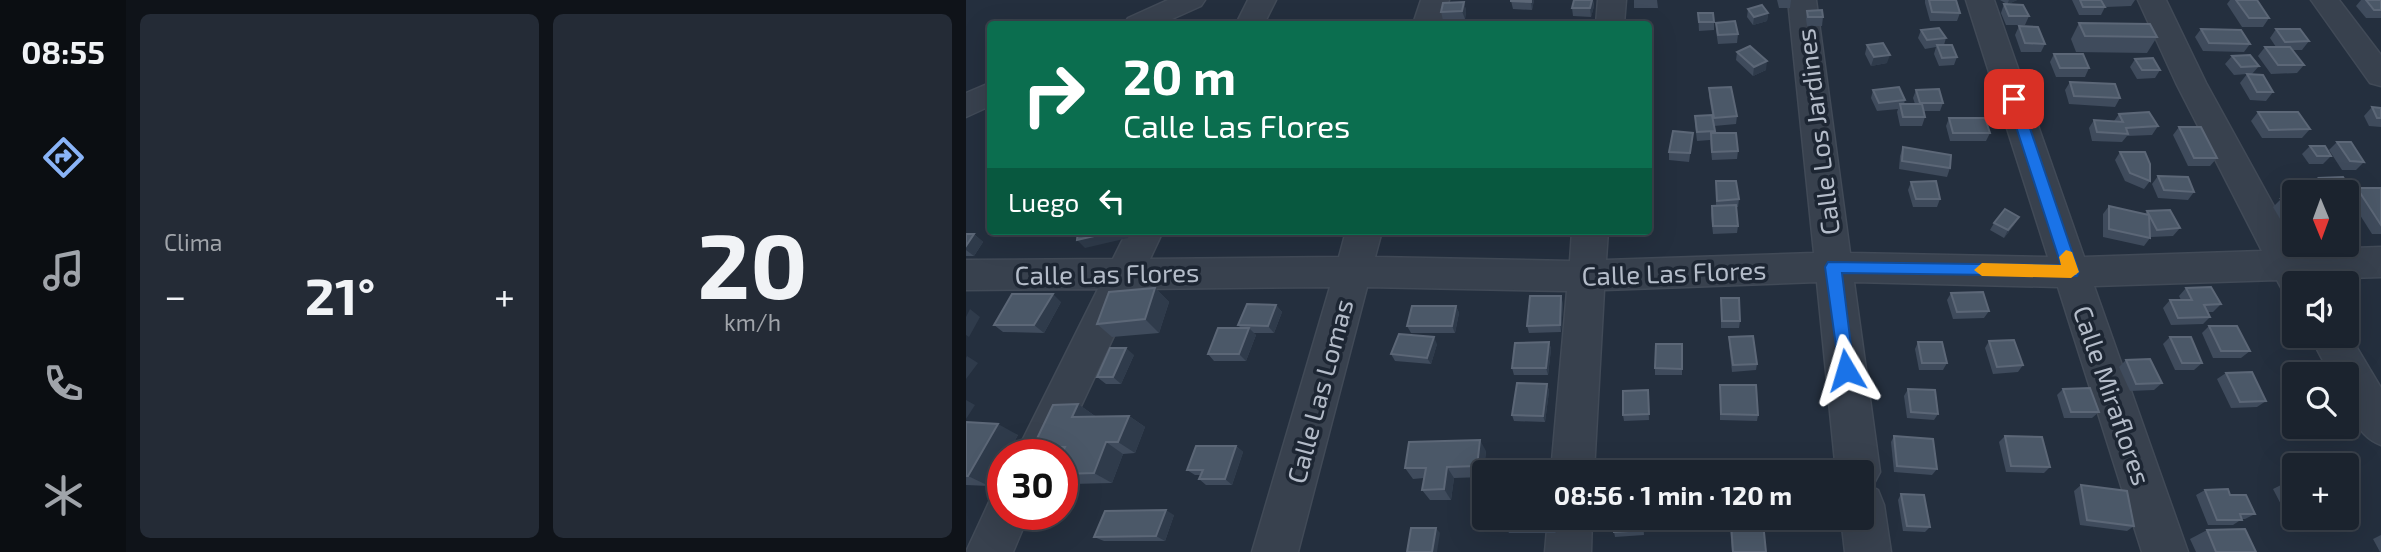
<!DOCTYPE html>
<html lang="es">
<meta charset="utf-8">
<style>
:root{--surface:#1b232e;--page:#242b36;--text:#f1f3f6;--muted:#a0a4aa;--line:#39404a;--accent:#8ab4f8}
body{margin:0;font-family:"Exo 2",sans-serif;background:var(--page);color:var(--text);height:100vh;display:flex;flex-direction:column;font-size:26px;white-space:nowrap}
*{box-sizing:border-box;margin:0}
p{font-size:23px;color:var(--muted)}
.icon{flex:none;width:38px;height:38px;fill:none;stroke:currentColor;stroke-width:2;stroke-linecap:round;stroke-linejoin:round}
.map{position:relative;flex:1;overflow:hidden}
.details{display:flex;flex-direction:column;gap:14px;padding:14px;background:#0f1319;width:840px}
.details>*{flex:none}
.guide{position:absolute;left:21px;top:21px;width:665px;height:214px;border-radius:7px;box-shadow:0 7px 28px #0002,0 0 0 2px var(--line);background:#0b6e4f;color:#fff;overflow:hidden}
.needle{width:46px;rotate:179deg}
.controls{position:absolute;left:1316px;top:180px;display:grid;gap:14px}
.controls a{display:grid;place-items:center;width:77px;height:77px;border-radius:7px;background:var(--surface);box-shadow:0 7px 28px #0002,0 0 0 2px var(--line);font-size:35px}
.speed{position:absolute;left:21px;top:439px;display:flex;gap:14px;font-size:35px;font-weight:700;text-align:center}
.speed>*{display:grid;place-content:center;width:91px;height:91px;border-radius:50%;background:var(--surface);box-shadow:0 7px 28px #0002,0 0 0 2px var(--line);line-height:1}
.speed .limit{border:10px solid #d22;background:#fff;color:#111}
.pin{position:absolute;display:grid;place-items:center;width:60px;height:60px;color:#fff;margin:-30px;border-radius:14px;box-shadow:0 4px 10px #0006}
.me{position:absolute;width:77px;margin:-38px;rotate:353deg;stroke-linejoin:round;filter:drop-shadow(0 0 5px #0008)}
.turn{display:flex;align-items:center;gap:24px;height:147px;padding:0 21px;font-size:32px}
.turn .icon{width:91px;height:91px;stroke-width:2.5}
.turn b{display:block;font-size:49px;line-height:60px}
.then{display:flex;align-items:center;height:66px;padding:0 21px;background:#0003;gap:14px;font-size:26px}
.big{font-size:52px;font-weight:700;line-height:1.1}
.details .widget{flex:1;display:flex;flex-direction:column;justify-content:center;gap:10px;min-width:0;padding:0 24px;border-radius:10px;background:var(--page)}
.details .dial{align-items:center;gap:0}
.dial b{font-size:91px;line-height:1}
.heat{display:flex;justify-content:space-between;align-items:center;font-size:38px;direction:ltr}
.details .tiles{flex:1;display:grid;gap:14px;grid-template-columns:repeat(2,1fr)}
.trip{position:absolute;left:506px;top:460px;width:402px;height:70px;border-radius:7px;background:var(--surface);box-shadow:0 7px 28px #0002,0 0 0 2px var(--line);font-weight:700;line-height:70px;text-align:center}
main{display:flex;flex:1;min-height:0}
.tabs{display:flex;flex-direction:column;width:126px;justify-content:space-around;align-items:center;background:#0b0e12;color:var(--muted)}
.tabs .icon{width:49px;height:49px}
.tabs .selected{color:var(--accent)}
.tabs b{font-size:32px;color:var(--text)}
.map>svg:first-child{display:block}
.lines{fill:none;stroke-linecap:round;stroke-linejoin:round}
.minor-casing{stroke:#414a57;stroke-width:3}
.minor{fill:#38414e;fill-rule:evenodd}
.wall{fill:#3f4b5c}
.shaded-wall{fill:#2f3b4b}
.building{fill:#4b5868;stroke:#5c6777;stroke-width:2}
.route{fill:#1a73e8;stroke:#114b97;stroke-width:2}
.slow{fill:#f59e0b}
.labels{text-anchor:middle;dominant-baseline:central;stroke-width:7;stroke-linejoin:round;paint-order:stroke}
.street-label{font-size:26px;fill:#b4bcc9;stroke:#1d2633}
</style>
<main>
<nav class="tabs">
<b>08:55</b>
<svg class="icon selected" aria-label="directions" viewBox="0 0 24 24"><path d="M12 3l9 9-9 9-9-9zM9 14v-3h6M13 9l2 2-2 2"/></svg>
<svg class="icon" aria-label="music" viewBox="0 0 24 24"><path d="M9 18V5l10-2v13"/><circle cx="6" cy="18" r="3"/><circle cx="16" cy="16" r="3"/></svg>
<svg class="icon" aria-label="phone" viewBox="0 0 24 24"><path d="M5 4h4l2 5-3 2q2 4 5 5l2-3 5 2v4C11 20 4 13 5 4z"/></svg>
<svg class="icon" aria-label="climate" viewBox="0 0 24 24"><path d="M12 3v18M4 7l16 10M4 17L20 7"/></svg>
</nav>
<section class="details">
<div class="tiles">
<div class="widget"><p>Clima</p>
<div class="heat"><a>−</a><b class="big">21°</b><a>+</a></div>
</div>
<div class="widget dial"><b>20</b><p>km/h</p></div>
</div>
</section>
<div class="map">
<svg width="1415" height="552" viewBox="0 0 1415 552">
<rect width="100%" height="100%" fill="#242f3e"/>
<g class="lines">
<g class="minor-casing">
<g id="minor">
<path d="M202,0h37l-4,6 -40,18h-37l4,-6z"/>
<path d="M282,0h28l-12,24h-28z"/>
<path d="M455,0h28l-8,24h-28z"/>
<path d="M632,0h28l-2,24h-28z"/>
<path d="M822,0h28l34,253 198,4 -82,-257h28l90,257 178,-6 -86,-168 -38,-83h28l40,83 92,167 83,-3v30l-67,2 1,5h-21v12l-10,-3 -7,-13 -183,6 94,266h-46l-84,-265 -204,-5 26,190 -8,15 6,3 6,15 7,47h-46l-4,-34h21v-46h-26l-19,-190 -213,8 -10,182h-43l16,-181 -200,-4 -69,265h-46l78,-265 -194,2 -78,166h-43l83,-166 -132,1v-30l147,-1 14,-28h36l-13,28 189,-2 7,-26h36l-7,26 195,4 2,-30h36l-2,29 208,-7z"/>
<path d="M1345,0h28l42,55v31l-11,-3z"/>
<path d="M24,83v23l-24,11v-24z"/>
<path d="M1381,331l34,57v57c-29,-11 -34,-42 -34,-71h-17l-20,-38h37z"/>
<path d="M37,494v20h26l-16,38h-47l25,-54z"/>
<path d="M582,518h44l-1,34h-46z"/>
</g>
</g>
<use href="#minor" class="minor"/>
</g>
<g class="wall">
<path d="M568,0l-2,10 -19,-1 -2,-8z"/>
<path d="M608,0h19l1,6 -3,11 -18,-1 -1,-8z"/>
<path d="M668,0h23l1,8h-24z"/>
<path d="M811,0h14l-1,8h-11z"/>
<path d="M959,0h31l4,13 -3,8h-27l-5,-18z"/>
<path d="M1034,0h17l-9,4 21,12 -4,9h-19l-5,-12 3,-9h3z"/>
<path d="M1106,0h29l4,7 -4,8h-22z"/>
<path d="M1136,0h33l-4,6 -25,1z"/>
<path d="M1264,0h27l12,18 -6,9h-21l-15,-23z"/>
<path d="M1395,0h20v18h-15l-10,-12z"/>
<path d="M498,2l2,9 -1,8 -22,1 -2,-8z"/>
<path d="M782,9l20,4 -1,8 -14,4 -6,-8z"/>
<path d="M841,11l16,6 -1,9h-15l-1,-7z"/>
<path d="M732,13l16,9v8l-15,1z"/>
<path d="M750,23l22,11 -1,9 -19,1 -2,-13z"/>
<path d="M1113,23l78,14 -10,16 -71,-1 -5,-13z"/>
<path d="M1053,26l26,18 -4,8h-20l-6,-17z"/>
<path d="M1235,29l49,15 -6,8 -41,-1 -8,-14z"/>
<path d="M1310,29l33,12 -7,9h-10l12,15 -7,8 -26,1 -13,-18 7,-9h11l-6,-9z"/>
<path d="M955,30l25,8 -2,7 13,12 -3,8 -15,1 -5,-12 2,-7 -11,2 -7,-11z"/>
<path d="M901,45l20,18 -16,3 -6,-12z"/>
<path d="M771,52l29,18 -13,6 -17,-16z"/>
<path d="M1088,54l35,14 -4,9h-29l-6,-15z"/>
<path d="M1266,56l27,10 -7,8 21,18 -7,9 -16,-1 -10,-17 7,-9 -13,1 -9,-11z"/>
<path d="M1169,59l25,11 -5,8 -18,1 -7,-12z"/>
<path d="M1104,82l50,16 -5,9 -46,-3 -4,-14z"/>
<path d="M743,88l28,28 -1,8 -22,2 -5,-30z"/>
<path d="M907,90l32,10 -1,4h11l-2,-6 3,-8 27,13 -3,8h-16l1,6 -3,9h-22l-3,-14 1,-3 -21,2 -6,-13z"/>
<path d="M1406,107l9,1v19l-12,-1 -5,-10z"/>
<path d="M1292,112l52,17 -8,9h-40l-11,-17z"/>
<path d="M1153,114l39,12 -6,9 -25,1 -5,6 -30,-1 -3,-13 5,-8 20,1z"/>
<path d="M729,116l20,15v2l23,18 -1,8 -25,1 -2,-20 -13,1 -2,-17z"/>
<path d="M983,118l41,15 -4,8h-36l-4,-15z"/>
<path d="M1213,127l38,31 -7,8h-22l-15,-31z"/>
<path d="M726,141l-3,21 -20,-2v-8z"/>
<path d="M1371,142l27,20 -8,8h-14l-13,-20z"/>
<path d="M1344,146l21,10 -8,8h-14l-7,-10z"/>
<path d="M937,147l47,21 -3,9 -48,-8 1,-13z"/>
<path d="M1154,152l30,29 -6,8 -19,-8 -10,-21z"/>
<path d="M1192,176l36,16 -6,8 -30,-2 -6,-14z"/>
<path d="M1353,178l33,14 -5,5v-5h-31l-5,-6z"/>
<path d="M750,181l23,18 -1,8h-2l2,19 -1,7 -24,1 -2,-20 1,-8h4z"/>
<path d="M945,182l29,17 -3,8h-24l-5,-17z"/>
<path d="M1391,188h24v46h-9l-24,-38z"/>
<path d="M1315,199h13v25h-11l-10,-17z"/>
<path d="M1143,206l36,8 2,-3 33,17 -7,8 -22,1 -1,-2v3l-6,8 -41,-9v-23z"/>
<path d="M1053,217l-5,8 -10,13 -14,-8 4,-7z"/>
<path d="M0,234h8l9,8 -9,14h-8z"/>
<path d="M189,288l14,14 -10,31 -47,4 -15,-13z"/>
<path d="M1220,288l35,16 -8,8h-6l3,5 -7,7 -32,1 -8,-17 7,-8h11l-2,-4z"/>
<path d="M985,293l38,18 -5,7 -31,1 -6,-19z"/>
<path d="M755,298l19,23 -1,7h-18z"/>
<path d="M95,302l-17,31 -41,-1 -9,-7z"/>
<path d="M597,303l-2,29 -32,1 -2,-7z"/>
<path d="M310,305l6,7 -8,21h-21l3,2 -10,26h-32l-6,-7 33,-26 -3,-3z"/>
<path d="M490,306l3,7 -4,20h-44l-4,-7z"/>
<path d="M1243,326l41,25 -9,7h-28l-11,-25z"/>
<path d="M763,337l28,27 -1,6 -24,2 -3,-28z"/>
<path d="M1204,337l32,26 -8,7h-19l-12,-26z"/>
<path d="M1023,341l34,24 -5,7 -25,2 -8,-26z"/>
<path d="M583,342l2,7 -3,26h-34l-2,-7z"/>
<path d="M952,342l29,21 -4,7h-24l-4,-21z"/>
<path d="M471,344l-6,20 -36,-3 -4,-7z"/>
<path d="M716,344v31h-27v-7z"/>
<path d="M168,355l-13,29h-15l-9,-7z"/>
<path d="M1160,360l36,23 -8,7 -24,1 -11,-24z"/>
<path d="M1260,373l40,28 -9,6 -26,1 -14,-29z"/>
<path d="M581,384l2,7 -4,31 -31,-1 -2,-6z"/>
<path d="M754,385l38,30 -1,6 -37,-1z"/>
<path d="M942,389l30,25 -4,6 -27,-2 -3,-22z"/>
<path d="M1097,389l36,23 -7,6h-28l-7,-23z"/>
<path d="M682,390l1,30 -25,1 -1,-6z"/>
<path d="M112,404l17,12h34l16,11 -10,26 -12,1 -11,29 -40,1 -10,-5v-24h-16l-13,-8z"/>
<path d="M0,422l52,13 -29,51 -23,-1z"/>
<path d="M928,436l43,33 -5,6 -38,-3 -3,-30z"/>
<path d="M1039,436l45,31 -6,6 -38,-1 -7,-30z"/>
<path d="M270,446l7,6 -11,33h-26l-7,-6 1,-4h-5l-8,-5z"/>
<path d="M520,451l-3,26 -29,1 -3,22h-21l-8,-10 2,-12 -11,1 -8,-11z"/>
<path d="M1328,483v33h-7l-14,-27 10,-5z"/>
<path d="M1115,485l53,41 -7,5 -47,-6 -6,-34z"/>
<path d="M1239,490l25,5 25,19 -10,5h-3l-9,6h-25l-12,-30z"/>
<path d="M935,494l29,33 -5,5 -22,-1 -5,-31z"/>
<path d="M208,515l-9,26h-61l-10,-4z"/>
<path d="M591,518l-1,15h-47l-3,-5z"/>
<path d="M677,518l1,17 -29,2 -1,-5z"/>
<path d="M765,523l35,29h-34l-2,-24z"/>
<path d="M1241,530l49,22h-60l-6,-13z"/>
<path d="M1415,535v17h-1l-7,-13z"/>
</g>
<g class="shaded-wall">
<path d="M565,0h3l-2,10 -1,-8z"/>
<path d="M626,0l2,6 -3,11 -1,-9z"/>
<path d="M1043,0h8l-10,5z"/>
<path d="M498,2l2,9 -1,8 -3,-8z"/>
<path d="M802,13l-1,8 -14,4 1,-8z"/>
<path d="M924,55l-3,8 -16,3 3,-9z"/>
<path d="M801,61l-1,9 -13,6 1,-9z"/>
<path d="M1053,217l-5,8 -10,13 4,-8z"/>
<path d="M150,231h13l-1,7 -43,10 -8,-8z"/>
<path d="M8,234l9,8 -9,14 -8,-6v-4z"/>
<path d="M189,288l14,14 -10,31 -14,-14z"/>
<path d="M87,294l8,8 -17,31 -10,-8z"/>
<path d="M595,296l2,7 -2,29 -1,-7z"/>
<path d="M310,305l6,7 -8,21 -6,-7z"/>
<path d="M490,306l3,7 -4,20 -3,-7z"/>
<path d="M4,309l10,8 -11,20 -3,-2v-18z"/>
<path d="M283,328l7,7 -10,26 -7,-7z"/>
<path d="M468,337l3,7 -6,20 -4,-6z"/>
<path d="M583,342l2,7 -3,26 -2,-7z"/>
<path d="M160,348l8,7 -13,29 -8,-7z"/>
<path d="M1,356l11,7 -12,16v-21z"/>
<path d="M581,384l2,7 -4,31 -2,-6z"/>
<path d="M0,400l9,5 -9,14z"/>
<path d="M112,404l17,12 -23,1z"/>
<path d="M163,416l16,11 -10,26 -17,-11z"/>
<path d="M32,424l20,11 -12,20h-3v7l-14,24 -21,-10z"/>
<path d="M514,440l6,11 -3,26 -6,-11z"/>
<path d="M140,442l17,12 -11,29 -18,-10z"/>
<path d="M270,446l7,6 -11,33 -7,-6z"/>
<path d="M481,467l7,11 -3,22 -7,-11z"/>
<path d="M200,510l8,5 -9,26 -9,-5z"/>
<path d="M588,518h3l-1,15 -3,-5z"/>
<path d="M470,528l4,5 -3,19h-5z"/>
</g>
<g class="building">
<path d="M545,0h20v2l-20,-1z"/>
<path d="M608,0h18l-2,8h-18z"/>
<path d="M963,0h27l4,13 -28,-1z"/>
<path d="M1114,0h21l4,7h-22z"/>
<path d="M1270,0h21l12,18h-20z"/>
<path d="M1400,0h15v10h-7z"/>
<path d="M498,2l-2,9 -21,1 2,-9z"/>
<path d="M1038,4l19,1 6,11h-20z"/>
<path d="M796,5l6,8 -14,4 -6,-8z"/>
<path d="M856,10l1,7h-15l-1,-6z"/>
<path d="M732,13h15l1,9h-15z"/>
<path d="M769,21l3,13 -20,1 -2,-12z"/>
<path d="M1113,23l71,1 7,13 -72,-1z"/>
<path d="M1053,26l19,1 7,17 -20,-1z"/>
<path d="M973,28l7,10 -19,2 -6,-10z"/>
<path d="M1235,29l40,1 9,14 -41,-1z"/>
<path d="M1310,29h24l9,12 -24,1z"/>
<path d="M917,43l7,12 -16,2 -7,-12z"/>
<path d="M971,45h15l5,12 -15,1z"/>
<path d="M784,46l17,15 -13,6 -17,-15z"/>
<path d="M1299,47h25l14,18h-26z"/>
<path d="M1088,54h29l6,14h-29z"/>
<path d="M1284,55l9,11 -18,1 -9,-11z"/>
<path d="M1187,58l7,12h-18l-7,-11z"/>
<path d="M1281,74l16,1 10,17h-16z"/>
<path d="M1104,82l45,2 5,14 -46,-2z"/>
<path d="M765,87l6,29 -23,2 -5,-30z"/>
<path d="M933,87l6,13 -26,3 -6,-13z"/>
<path d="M973,89l4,14h-23l-4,-13z"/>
<path d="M934,104h22l3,13h-22z"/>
<path d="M1406,107l9,1v10h-4z"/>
<path d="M1183,112l9,14 -32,2 2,6 -31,-2 -3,-12 29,2 -4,-8z"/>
<path d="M1292,112h40l12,17 -41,1z"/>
<path d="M746,115l3,16 -18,1 -2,-16z"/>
<path d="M983,118h36l5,15h-37z"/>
<path d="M1213,127h22l16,31h-23z"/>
<path d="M707,131l20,2 -3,20 -21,-1z"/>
<path d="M745,133h25l2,18 -26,1z"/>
<path d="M1371,142h14l13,20 -14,-1z"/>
<path d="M1344,146h15l6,10h-14z"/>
<path d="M937,147l48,8 -1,13 -48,-7z"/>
<path d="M1154,152h25l5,12v17l-20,-8z"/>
<path d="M1192,176l30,1 6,15 -30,-2z"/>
<path d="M1377,177l9,15h-23l-10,-14z"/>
<path d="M750,181h20l3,18 -22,2z"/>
<path d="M970,181l4,18h-24l-5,-17z"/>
<path d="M1391,188h24v37z"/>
<path d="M1315,199h13v17h-3z"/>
<path d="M770,205l2,21h-25l-1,-20z"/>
<path d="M1143,206l40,9 1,23 -41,-9z"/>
<path d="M1039,209l14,8 -11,13 -14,-7z"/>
<path d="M1204,210l10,18 -23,2 -10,-19z"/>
<path d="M112,231h38l-39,9z"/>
<path d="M0,234h8l-8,12z"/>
<path d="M1245,287l10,17 -17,1 6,12 -32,1 -8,-18h22l-6,-12z"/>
<path d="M189,288l-10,31 -48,5 12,-32z"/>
<path d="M1017,292l6,19 -32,1 -6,-19z"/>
<path d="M46,294h41l-19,31h-40z"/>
<path d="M564,296h31l-1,29 -33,1z"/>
<path d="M755,298h18l1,23h-18z"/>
<path d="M281,304l29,1 -8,21 -30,-1z"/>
<path d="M446,306h44l-4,20h-45z"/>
<path d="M1243,326h28l13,25h-29z"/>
<path d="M252,328h31l-10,26h-31z"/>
<path d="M433,334l35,3 -7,21 -36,-4z"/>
<path d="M787,336l4,28 -24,1 -4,-28z"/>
<path d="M1204,337h21l11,26h-20z"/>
<path d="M1048,340l9,25 -26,2 -8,-26z"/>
<path d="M583,342l-3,26h-34l3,-25z"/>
<path d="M952,342h24l5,21h-25z"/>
<path d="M690,344h26v25l-27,-1z"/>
<path d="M144,348h16l-13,29h-16z"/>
<path d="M1184,359l12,24 -26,1 -10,-24z"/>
<path d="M1286,372l14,29 -26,1 -14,-29z"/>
<path d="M551,383l30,1 -4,32 -31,-1z"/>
<path d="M754,385h36l2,30 -37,-1z"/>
<path d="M1124,388l9,24h-28l-8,-23z"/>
<path d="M942,389l27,1 3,24 -27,-2z"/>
<path d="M682,390l1,24 -26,1v-24z"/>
<path d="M112,404l-6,13 57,-1 -11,26h-12l-12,31 -32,1v-19h-1l4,-8h-32l20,-42z"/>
<path d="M0,422l32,2 -30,52h-2z"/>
<path d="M928,436l39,3 4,30 -40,-3z"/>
<path d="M1039,436l37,1 8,30 -39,-1z"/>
<path d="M514,440l-3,26 -30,1 -3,22 -22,1 4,-22h-21l4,-26z"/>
<path d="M230,446h40l-11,33h-26l4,-9h-16z"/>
<path d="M1328,483v22l-11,-21z"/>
<path d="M1115,485l46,6 7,35 -47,-6z"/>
<path d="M1262,489l2,6h16l9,19h-15l2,6h-25l-12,-30z"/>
<path d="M935,494l23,1 6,32 -23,-1z"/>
<path d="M200,510l-10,26 -62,1 11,-26z"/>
<path d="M542,518h46l-1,10h-47z"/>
<path d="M648,518h29l1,12 -30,2z"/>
<path d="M797,522l3,30h-33l-2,-29z"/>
<path d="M445,528h25l-4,24h-25z"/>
<path d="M1279,529l11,23h-40l-9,-22z"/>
</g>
<path class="route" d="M1048,94l6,5 59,173 -2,4 -235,-3 12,97 -8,7 -6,-2 -15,-108 3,-5 233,3 -54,-166z"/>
<path class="slow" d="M1100,250l6,2 7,20 -8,6 -89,-2 -8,-6 8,-7 79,2 -2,-8z"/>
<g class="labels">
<g class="street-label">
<text transform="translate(851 132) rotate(-97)">Calle Los Jardines</text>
<text transform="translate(708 272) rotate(-2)">Calle Las Flores</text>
<text transform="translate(141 273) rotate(-1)">Calle Las Flores</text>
<text transform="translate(353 391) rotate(-75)">Calle Las Lomas</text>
<text transform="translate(1147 395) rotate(71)">Calle Miraflores</text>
</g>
</g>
</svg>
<div class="controls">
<a><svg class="needle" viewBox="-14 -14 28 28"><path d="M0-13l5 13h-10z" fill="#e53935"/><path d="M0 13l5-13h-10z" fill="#a0a4aa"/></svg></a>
<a><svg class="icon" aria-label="sound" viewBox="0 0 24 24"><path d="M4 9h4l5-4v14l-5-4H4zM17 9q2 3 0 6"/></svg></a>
<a><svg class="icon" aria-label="search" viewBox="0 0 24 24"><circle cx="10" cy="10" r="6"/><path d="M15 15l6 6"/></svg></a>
<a>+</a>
</div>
<div class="speed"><div class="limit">30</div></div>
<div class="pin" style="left:1048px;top:99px;background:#d93025"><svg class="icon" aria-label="arrive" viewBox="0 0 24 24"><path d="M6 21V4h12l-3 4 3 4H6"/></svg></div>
<svg class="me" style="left:880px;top:370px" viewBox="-20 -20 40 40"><path d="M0-17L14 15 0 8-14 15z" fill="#1a73e8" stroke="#fff" stroke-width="4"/></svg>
<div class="trip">08:56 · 1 min · 120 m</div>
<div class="guide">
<div class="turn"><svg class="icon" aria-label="right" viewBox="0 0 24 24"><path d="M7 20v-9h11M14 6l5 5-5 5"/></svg><div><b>20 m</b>Calle Las Flores</div></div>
<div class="then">Luego<svg class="icon" aria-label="left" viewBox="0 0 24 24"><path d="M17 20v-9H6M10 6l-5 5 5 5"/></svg></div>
</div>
</div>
</main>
